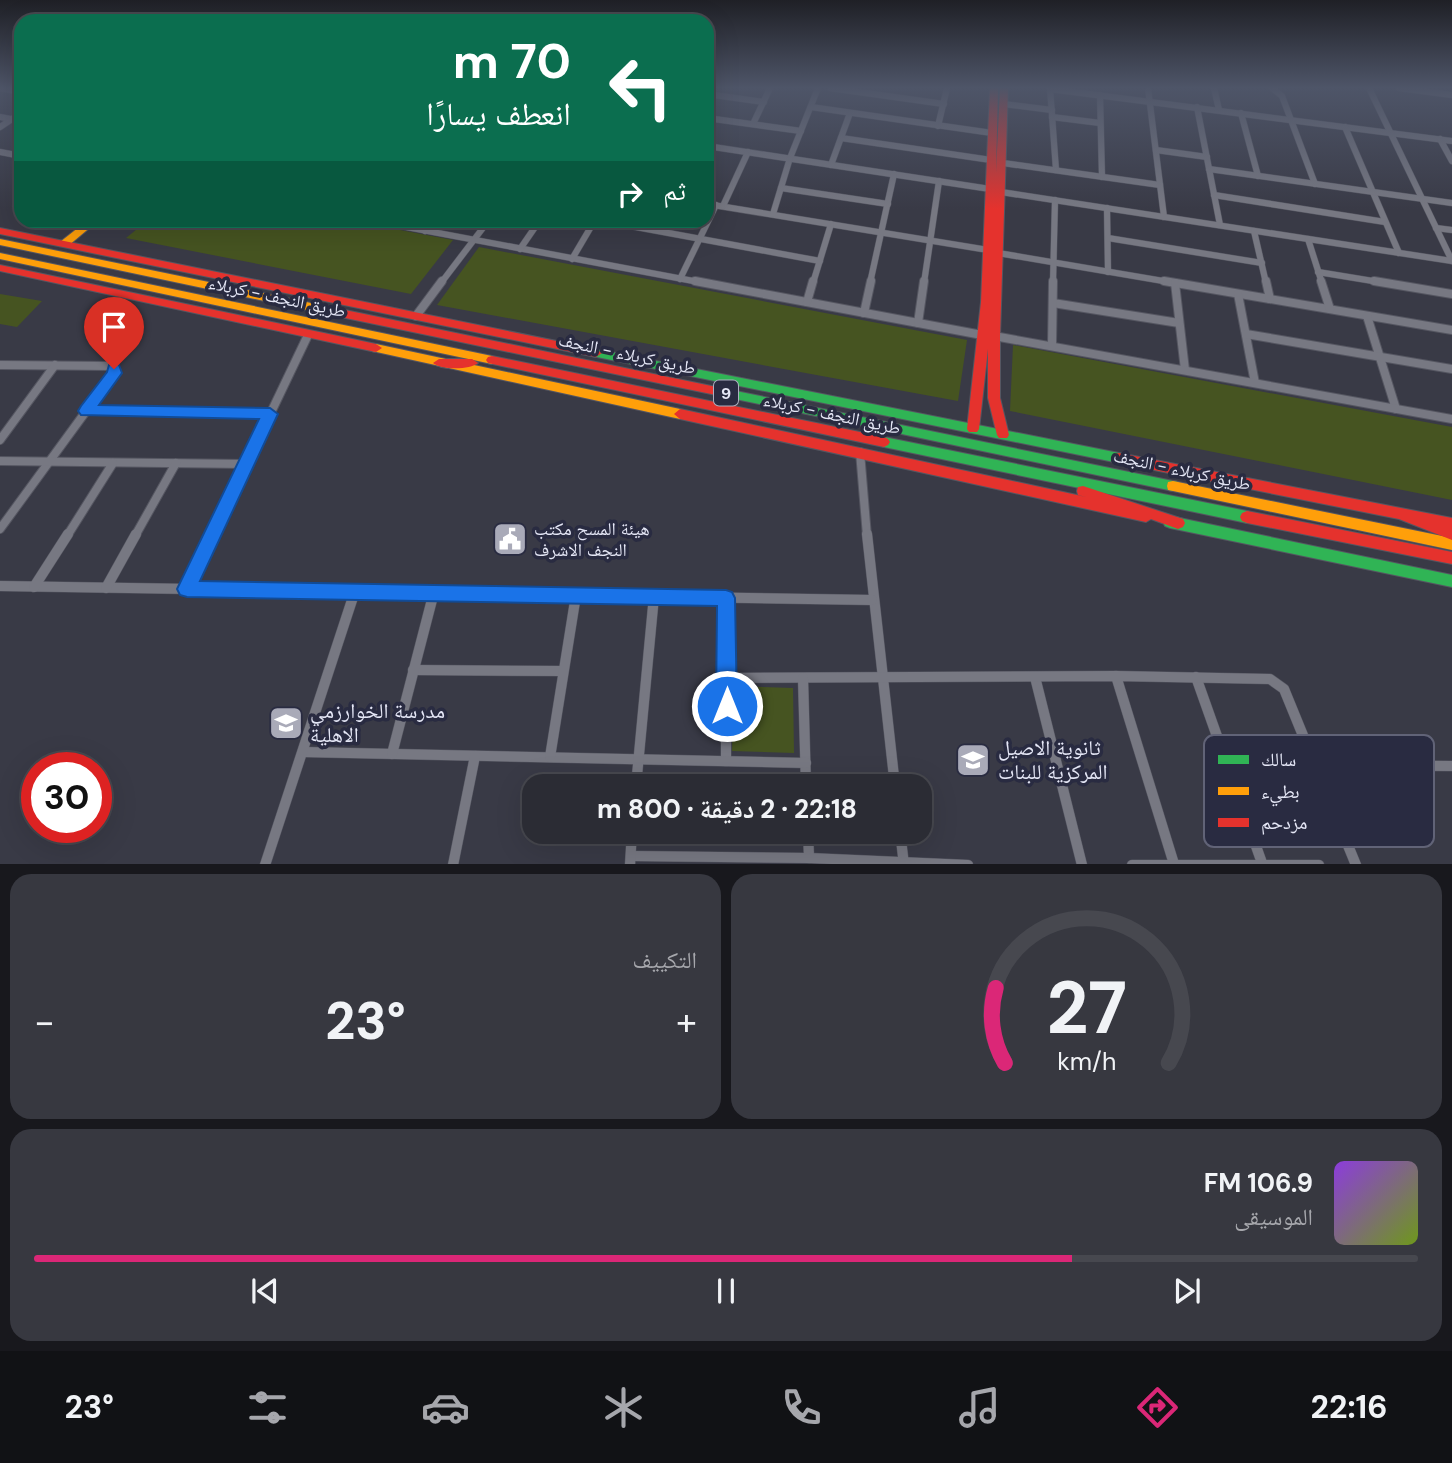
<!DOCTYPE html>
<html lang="ar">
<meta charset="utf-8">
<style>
:root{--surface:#2b2c34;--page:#373840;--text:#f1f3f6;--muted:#a6a7ac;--line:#47484f;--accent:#db2777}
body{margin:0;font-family:"DM Sans","Noto Naskh Arabic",sans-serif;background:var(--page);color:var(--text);direction:rtl;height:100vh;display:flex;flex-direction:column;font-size:26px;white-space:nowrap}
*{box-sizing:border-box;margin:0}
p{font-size:23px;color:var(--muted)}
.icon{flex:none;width:38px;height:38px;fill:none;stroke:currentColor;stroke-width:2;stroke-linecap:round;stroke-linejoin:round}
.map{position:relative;height:864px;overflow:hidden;direction:ltr}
.panel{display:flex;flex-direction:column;gap:10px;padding:10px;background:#18181d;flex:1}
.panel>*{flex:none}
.top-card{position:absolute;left:14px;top:14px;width:700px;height:214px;border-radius:21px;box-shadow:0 7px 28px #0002,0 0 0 2px var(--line);direction:rtl;background:#0b6e4f;color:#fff;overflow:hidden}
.speed{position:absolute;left:21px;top:752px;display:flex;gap:14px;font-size:35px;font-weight:700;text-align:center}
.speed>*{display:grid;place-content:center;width:91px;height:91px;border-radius:50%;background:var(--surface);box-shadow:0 7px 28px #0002,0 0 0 2px var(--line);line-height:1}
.speed .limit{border:10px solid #d22;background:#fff;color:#111}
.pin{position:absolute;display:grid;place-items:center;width:60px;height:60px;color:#fff;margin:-72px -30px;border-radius:50% 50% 50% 0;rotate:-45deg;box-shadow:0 0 7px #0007}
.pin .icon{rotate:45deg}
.me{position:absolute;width:77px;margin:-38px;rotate:0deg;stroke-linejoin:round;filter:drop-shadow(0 0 5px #0008)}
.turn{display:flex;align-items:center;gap:24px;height:147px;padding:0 28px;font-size:32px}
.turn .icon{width:91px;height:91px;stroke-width:2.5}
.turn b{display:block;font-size:49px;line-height:60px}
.then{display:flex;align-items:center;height:66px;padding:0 28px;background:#0003;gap:14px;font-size:26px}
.big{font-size:52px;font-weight:800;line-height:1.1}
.panel .tile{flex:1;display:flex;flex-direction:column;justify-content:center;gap:10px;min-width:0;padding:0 24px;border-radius:21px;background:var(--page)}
.panel .dial{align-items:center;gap:0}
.dial svg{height:182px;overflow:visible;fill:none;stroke:var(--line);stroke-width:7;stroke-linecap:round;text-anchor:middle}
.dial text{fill:var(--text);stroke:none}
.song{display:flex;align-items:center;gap:21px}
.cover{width:84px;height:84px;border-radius:10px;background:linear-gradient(135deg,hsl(270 70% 55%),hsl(80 70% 35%))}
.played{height:7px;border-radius:4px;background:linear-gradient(90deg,var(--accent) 75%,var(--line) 75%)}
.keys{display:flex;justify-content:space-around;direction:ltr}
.heat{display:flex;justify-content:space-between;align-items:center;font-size:38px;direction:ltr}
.panel .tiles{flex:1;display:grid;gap:10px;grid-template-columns:1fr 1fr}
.tile:last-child{grid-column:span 2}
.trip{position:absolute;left:522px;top:774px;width:410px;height:70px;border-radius:21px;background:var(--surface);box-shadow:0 7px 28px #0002,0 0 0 2px var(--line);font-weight:800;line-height:70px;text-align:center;direction:rtl}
.tab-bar{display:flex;height:112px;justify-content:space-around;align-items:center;background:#111215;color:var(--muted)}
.tab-bar .icon{width:49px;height:49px}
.tab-bar .on{color:var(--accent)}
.tab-bar b{font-size:32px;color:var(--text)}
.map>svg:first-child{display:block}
.green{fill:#465421}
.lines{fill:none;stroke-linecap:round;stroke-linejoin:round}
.street-far2-casing{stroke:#555661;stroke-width:7}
.street-far1-casing{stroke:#555661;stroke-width:10}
.street-casing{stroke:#555661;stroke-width:11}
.fast-casing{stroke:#555661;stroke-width:2}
.slow-casing{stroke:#555661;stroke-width:2}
.jam-casing{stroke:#555661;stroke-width:2}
.street-far2{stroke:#777882;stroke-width:6}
.street-far1{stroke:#777882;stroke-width:8}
.street{stroke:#777882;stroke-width:10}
.fast{fill:#30b455;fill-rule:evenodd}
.slow{fill:#ff9f0a;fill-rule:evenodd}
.jam{fill:#e5322d;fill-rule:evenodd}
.route{fill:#1a73e8;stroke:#114b97;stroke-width:2}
.labels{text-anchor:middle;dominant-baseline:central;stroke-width:7;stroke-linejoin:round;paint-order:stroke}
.shield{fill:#292b41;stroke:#adafc0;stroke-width:2}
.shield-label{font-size:16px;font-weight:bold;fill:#e5e7f6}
.street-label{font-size:18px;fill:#e5e7f6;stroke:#292b41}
.poi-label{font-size:18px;fill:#e5e7f6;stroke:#292b41;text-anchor:start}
.near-poi-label{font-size:21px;fill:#e5e7f6;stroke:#292b41;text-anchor:start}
.key{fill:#292b41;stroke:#616377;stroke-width:2}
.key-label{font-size:19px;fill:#e5e7f6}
</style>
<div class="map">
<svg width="1452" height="865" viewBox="0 0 1452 865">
<rect width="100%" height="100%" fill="#393a46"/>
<g class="green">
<path d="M347,220l106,20 -42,54 -285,-56 21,-17z"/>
<path d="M479,247l488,93 -9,61 -521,-96z"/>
<path d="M0,294l42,7 -25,26 -17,-3z"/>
<path d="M1013,345l439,82v73l-442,-89z"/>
<path d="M734,686l59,2 1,65 -62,-2z"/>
</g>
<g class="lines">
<g class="street-far2-casing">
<g id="street-far2">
<path d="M1,88l20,4"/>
<path d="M830,88l114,16"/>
<path d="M1050,88l6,82"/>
<path d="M1148,88l16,129"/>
<path d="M1214,88l5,22"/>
<path d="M1272,88l10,8 33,88"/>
<path d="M1369,88l83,173"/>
<path d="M1399,88l53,7"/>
<path d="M1050,89l402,52"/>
<path d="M707,94l57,8"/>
<path d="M1100,95l2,82"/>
<path d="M1003,104l49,6"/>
<path d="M811,107l181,26"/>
<path d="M1197,107l23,118"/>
<path d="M1241,113l17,63"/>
<path d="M0,117l21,4"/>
<path d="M1052,117l48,6"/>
<path d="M707,118l94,13"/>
<path d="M753,124l17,-36"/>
<path d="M938,126l9,-38"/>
<path d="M0,127l21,-14"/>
<path d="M1345,127l54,126"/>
<path d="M841,138l150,22"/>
<path d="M1440,139l12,22"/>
<path d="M707,146l283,43"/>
<path d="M1156,150l51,7"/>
<path d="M0,152l21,4"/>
<path d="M1003,163l157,22"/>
<path d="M831,165l19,-52"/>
<path d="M1209,169l243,34"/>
<path d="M781,188l107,16"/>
<path d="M1001,192l451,69"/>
<path d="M1214,195l171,27"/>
<path d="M707,204l281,46"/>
<path d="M723,206l25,-54"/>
<path d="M1107,208l1,64"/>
<path d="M773,214l17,-56 28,-70"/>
<path d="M369,220l335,63"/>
<path d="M598,220l222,41"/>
<path d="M1436,228l16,2"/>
<path d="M425,231l8,-11"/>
<path d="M1254,231l12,52"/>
<path d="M1108,238l154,25"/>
<path d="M1308,239l14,44"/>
<path d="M520,249l20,-29"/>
<path d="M998,253l177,30"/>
<path d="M572,259l23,-39"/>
<path d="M1318,272l67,11"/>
<path d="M680,279l36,-74"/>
<path d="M441,283l48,-63"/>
<path d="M813,283l18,-59"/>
<path d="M870,283l24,-109"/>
<path d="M924,283l15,-102"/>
<path d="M1053,283l2,-83"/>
</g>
</g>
<g class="street-far1-casing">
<g id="street-far1">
<path d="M695,281l287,54"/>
<path d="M1164,281l288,49"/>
<path d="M1266,281l4,18"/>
<path d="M1321,281l9,28"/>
<path d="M1374,281l78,13"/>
<path d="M1175,283l10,87"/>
<path d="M1238,294l17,89"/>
<path d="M807,302l6,-21"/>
<path d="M1053,303l126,20"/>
<path d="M864,313l7,-32"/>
<path d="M416,316l26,-35"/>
<path d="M1367,316l29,93"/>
<path d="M918,323l6,-42"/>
<path d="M1246,334l206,35"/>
<path d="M994,336l458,83"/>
<path d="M1052,346l1,-65"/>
<path d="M0,365l111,1 3,7 -114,156"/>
<path d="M86,410l184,3"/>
<path d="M0,440l55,-75"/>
<path d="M860,452l7,84"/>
<path d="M0,461l246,3"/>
<path d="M67,536l46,-73"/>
<path d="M135,536l41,-73"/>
<path d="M212,536l96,-201"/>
</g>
</g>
<g class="street-casing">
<g id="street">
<path d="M867,534l28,252"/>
<path d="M0,586l872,14"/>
<path d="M34,587l34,-53"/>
<path d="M106,588l30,-54"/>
<path d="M186,589l26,-55"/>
<path d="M726,598v163"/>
<path d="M413,670l150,1"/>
<path d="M1116,676l58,188"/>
<path d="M1035,677l47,188"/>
<path d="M1196,677l66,186"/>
<path d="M727,678l389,-2 154,3 14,10 72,176"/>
<path d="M803,678l3,108"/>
<path d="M303,752l503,11"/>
<path d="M392,754l42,-162"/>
<path d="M550,757l26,-162"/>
<path d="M1315,765l137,1"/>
<path d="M636,786l18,-190"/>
<path d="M808,831l1,27"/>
<path d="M900,831l4,34"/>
<path d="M631,856l178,2 159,7"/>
<path d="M265,865l90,-274"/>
<path d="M453,865l22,-109"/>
<path d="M630,865l2,-34"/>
<path d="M1132,865h187"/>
</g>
</g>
<g class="fast-casing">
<g id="fast">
<path d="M596,349l523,104 4,1 2,4 -2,4 -4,1 -527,-107 -2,-3z"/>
<path d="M721,388l452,93 5,1 1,4 -1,4 -5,1 -452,-95 -6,-4z"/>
<path d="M884,437l363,74 5,2 2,4 -2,4 -5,2 -363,-76 -4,-2 -2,-3 2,-3z"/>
<path d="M1170,516l282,59v12l-282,-59 -5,-2 -2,-4 2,-4z"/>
</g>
</g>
<g class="slow-casing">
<g id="slow">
<path d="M88,220h11l-31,26h-8v-4z"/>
<path d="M0,239l340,70 5,4 -5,4 -340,-72z"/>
<path d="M0,253l492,103 6,4 -6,4 -492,-105z"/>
<path d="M376,344l304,65 6,5 -6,5 -308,-68 -2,-3 2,-3z"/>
<path d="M1173,481l279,57v12l-279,-59 -5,-1 -1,-4 1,-4z"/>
</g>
</g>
<g class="jam-casing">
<g id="jam">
<path d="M990,88h8l-2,85 4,-85h8l-8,248v62l9,37 -2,3h-8l-2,-3 -9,-37v-49l-9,80 -2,3h-8l-2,-3 14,-127z"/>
<path d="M0,228l596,121 6,4 -6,4 -596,-123z"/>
<path d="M0,265l376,79 6,4 -6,4 -376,-81z"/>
<path d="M340,309l381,79 6,4 -6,4 -385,-80 -1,-3 1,-3z"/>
<path d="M492,356l392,81 4,2 2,3 -2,3 -4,2 -396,-84 -2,-3 2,-3z"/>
<path d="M439,359h33l6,4c-8,7 -37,7 -45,0z"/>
<path d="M680,409l406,88 -8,-2 -1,-4 1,-4 5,-1 100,33 2,4 -2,4 -5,2 -27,-10 -5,3 -466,-103 -6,-5z"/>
<path d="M1119,453l333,65v22l-53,-21 -280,-56 -4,-1 -2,-4 2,-4z"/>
<path d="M1247,511l205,41v12l-205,-41 -5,-2 -2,-4 2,-4z"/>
</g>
</g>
<use href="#street-far2" class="street-far2"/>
<use href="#street-far1" class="street-far1"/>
<use href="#street" class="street"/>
<use href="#fast" class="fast"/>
<use href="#slow" class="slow"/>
<use href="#jam" class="jam"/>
</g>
<linearGradient id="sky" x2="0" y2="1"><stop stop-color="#1f2026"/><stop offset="0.42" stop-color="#4e5568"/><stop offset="1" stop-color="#4e5568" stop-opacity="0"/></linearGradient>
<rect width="1452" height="209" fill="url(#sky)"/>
<path class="route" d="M114,363l5,2 3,8 -23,32 171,3 8,6 -78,167 526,9 6,2 3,6 2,108 -3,7 -7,3 -8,-3 -3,-7 1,-100 -530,-9 -7,-2 -3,-6 82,-170 -178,-4 -3,-4 3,-5 26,-34 2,-7z"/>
<defs>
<g id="civic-square" transform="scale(1.75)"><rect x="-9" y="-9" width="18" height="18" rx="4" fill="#a9aab8" stroke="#292b41"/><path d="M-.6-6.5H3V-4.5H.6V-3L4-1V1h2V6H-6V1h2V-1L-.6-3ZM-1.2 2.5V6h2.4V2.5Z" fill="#fff"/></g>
<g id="school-square" transform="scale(1.75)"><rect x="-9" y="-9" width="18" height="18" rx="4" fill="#a9aab8" stroke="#292b41"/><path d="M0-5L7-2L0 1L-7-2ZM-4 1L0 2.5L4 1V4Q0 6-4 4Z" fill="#fff"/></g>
</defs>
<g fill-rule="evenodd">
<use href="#civic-square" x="510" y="539"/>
<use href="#school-square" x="286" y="723"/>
<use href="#school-square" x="973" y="760"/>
</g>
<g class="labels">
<rect class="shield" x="714" y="380.5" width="24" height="25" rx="5"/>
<g class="shield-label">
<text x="726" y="393">9</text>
</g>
<g class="street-label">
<text transform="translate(277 297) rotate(12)">طريق النجف - کربلاء</text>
<text transform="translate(627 354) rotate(12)">طريق کربلاء - النجف</text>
<text transform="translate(832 414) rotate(12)">طريق النجف - کربلاء</text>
<text transform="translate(1182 470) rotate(12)">طريق کربلاء - النجف</text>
</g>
<g class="poi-label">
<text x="534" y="529">هيئة المسح مكتب<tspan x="534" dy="21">النجف الاشرف</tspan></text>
</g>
<g class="near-poi-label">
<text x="310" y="711">مدرسة الخوارزمي<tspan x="310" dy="24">الاهلية</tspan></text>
<text x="998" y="748">ثانوية الاصيل<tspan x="998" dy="24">المركزية للبنات</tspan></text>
</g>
</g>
<rect x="1204" y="735" width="230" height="112" rx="10" class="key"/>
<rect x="1218" y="755" width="31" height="9" fill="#30b455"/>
<rect x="1218" y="787" width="31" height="8" fill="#ff9f0a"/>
<rect x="1218" y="818" width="31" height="9" fill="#e5322d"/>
<g class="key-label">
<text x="1261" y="766">سالك</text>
<text x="1261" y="798">بطيء</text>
<text x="1261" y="829">مزدحم</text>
</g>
</svg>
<div class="speed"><div class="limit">30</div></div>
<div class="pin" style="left:114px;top:369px;background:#d93025"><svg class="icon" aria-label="arrive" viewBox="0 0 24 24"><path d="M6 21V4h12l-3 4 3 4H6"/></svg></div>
<svg class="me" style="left:727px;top:706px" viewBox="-20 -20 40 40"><circle r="17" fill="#1a73e8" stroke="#fff" stroke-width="3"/><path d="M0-11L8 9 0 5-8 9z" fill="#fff"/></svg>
<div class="trip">22:18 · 2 دقيقة · 800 m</div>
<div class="top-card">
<div class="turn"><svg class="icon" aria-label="left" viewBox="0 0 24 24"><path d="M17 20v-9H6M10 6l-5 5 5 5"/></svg><div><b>70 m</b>انعطف يسارًا</div></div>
<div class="then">ثم<svg class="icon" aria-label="right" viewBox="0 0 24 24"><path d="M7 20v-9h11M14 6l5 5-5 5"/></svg></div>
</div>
</div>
<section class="panel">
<div class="tiles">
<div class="tile dial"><svg viewBox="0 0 100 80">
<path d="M14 69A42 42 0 1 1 86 69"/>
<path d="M14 69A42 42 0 0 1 10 36" stroke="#db2777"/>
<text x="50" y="56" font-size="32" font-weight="700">27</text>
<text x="50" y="72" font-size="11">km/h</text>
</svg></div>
<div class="tile"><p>التكييف</p>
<div class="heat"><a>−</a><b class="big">23°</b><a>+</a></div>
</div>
<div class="tile">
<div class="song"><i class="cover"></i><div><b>106.9 FM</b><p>الموسيقى</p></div></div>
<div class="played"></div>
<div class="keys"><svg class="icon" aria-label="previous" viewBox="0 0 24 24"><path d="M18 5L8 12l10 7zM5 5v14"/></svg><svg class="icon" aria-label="pause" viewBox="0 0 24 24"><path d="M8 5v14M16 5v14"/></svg><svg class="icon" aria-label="next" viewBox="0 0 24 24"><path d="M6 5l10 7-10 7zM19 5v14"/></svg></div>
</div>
</div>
</section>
<nav class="tab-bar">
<b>22:16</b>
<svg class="icon on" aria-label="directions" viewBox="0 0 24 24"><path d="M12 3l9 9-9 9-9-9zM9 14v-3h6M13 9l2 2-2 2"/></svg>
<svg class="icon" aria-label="music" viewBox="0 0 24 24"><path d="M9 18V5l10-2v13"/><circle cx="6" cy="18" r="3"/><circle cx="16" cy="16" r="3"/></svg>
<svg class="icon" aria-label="phone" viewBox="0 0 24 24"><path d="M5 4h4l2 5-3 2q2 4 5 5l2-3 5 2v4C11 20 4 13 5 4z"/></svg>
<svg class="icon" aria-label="climate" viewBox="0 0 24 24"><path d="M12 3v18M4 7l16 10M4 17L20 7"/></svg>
<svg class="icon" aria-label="car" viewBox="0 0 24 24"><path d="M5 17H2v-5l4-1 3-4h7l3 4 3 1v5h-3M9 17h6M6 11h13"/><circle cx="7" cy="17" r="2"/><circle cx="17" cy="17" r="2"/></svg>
<svg class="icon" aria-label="filters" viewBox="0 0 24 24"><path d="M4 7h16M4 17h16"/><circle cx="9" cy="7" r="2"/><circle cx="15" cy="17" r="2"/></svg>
<b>23°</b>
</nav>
